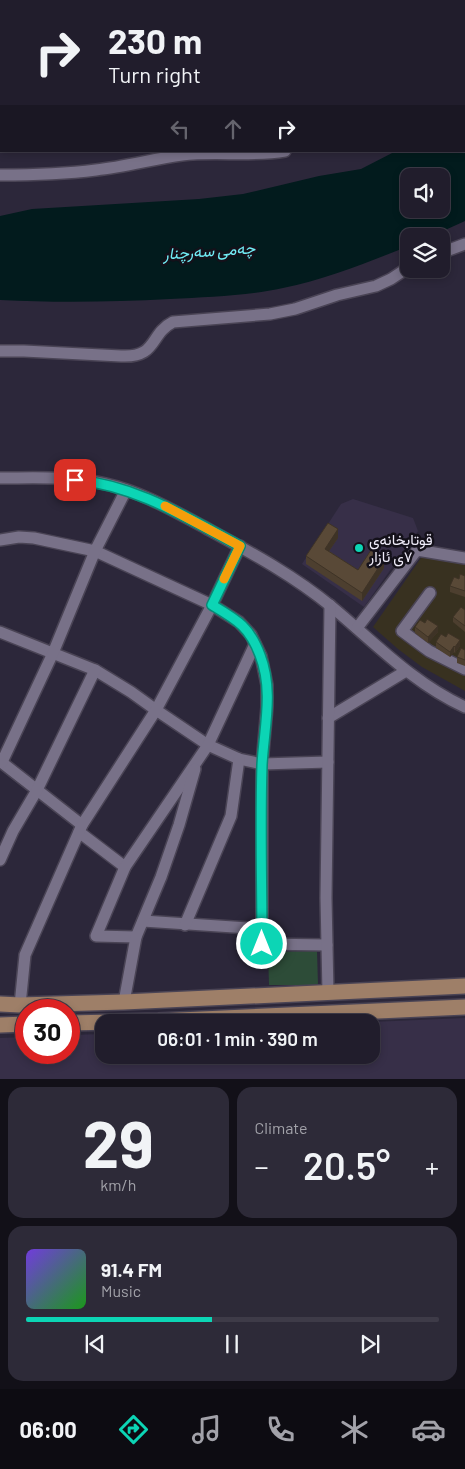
<!DOCTYPE html>
<meta charset="utf-8">
<style>
:root{--surface:#211d2c;--page:#2d2a38;--text:#f1f3f6;--muted:#a2a2a9;--line:#3e3b48;--accent:#0cd5b5}
body{margin:0;font-family:Barlow,Vazirmatn,sans-serif;background:var(--page);color:var(--text);height:100vh;display:flex;flex-direction:column;font-size:19px;white-space:nowrap}
*{box-sizing:border-box;margin:0}
p{font-size:16px;color:var(--muted)}
.icon{flex:none;width:28px;height:28px;fill:none;stroke:currentColor;stroke-width:2;stroke-linecap:round;stroke-linejoin:round}
.map{position:relative;height:1079px;overflow:hidden}
.sheet{display:flex;flex-direction:column;gap:8px;padding:8px;background:#121018;flex:1}
.sheet>*{flex:none}
.banner{position:absolute;left:0px;top:0px;width:465px;height:152px;box-shadow:0 2px 8px #0003,0 0 0 1px var(--line);background:#211d2c;color:var(--text);overflow:hidden}
.tools{position:absolute;left:400px;top:168px;display:grid;gap:10px}
.tools a{display:grid;place-items:center;width:50px;height:50px;border-radius:10px;background:var(--surface);box-shadow:0 2px 8px #0003,0 0 0 1px var(--line);font-size:25px}
.speed{position:absolute;left:15px;top:999px;display:flex;gap:10px;font-size:25px;font-weight:700;text-align:center}
.speed>*{display:grid;place-content:center;width:65px;height:65px;border-radius:50%;background:var(--surface);box-shadow:0 2px 8px #0003,0 0 0 1px var(--line);line-height:1}
.speed .limit{border:8px solid #d22;background:#fff;color:#111}
.pin{position:absolute;display:grid;place-items:center;width:42px;height:42px;color:#fff;margin:-21px;border-radius:10px;box-shadow:0 2px 8px #0006}
.me{position:absolute;width:55px;margin:-28px;rotate:0deg;stroke-linejoin:round;filter:drop-shadow(0 0 4px #0008)}
.turn{display:flex;align-items:center;gap:18px;height:105px;padding:0 25px;font-size:22px}
.turn .icon{width:65px;height:65px;stroke-width:2.5}
.turn b{display:block;font-size:35px;line-height:42px}
.lanes{display:flex;align-items:center;height:48px;padding:0 25px;background:#0003;justify-content:center;gap:25px;direction:ltr}
.lanes .off{opacity:.35}
.big{font-size:38px;font-weight:600;line-height:1.1}
.sheet .widget{flex:1;display:flex;flex-direction:column;justify-content:center;gap:8px;min-width:0;padding:0 18px;border-radius:15px;background:var(--page)}
.sheet .dial{align-items:center;gap:0}
.dial b{font-size:65px;line-height:1}
.song{display:flex;align-items:center;gap:15px}
.cover{width:60px;height:60px;border-radius:8px;background:linear-gradient(135deg,hsl(260 70% 55%),hsl(120 70% 35%))}
.played{height:5px;border-radius:2px;background:linear-gradient(90deg,var(--accent) 45%,var(--line) 45%)}
.keys{display:flex;justify-content:space-around;direction:ltr}
.heat{display:flex;justify-content:space-between;align-items:center;font-size:28px;direction:ltr}
.sheet .tiles{flex:1;display:grid;gap:8px;grid-template-columns:1fr 1fr}
.widget:last-child{grid-column:span 2}
.trip{position:absolute;left:95px;top:1014px;width:285px;height:50px;border-radius:15px;background:var(--surface);box-shadow:0 2px 8px #0003,0 0 0 1px var(--line);font-weight:600;line-height:50px;text-align:center}
.tabs{display:flex;height:80px;justify-content:space-around;align-items:center;background:#0d0c12;color:var(--muted)}
.tabs .icon{width:35px;height:35px}
.tabs .current{color:var(--accent)}
.tabs b{font-size:22px;color:var(--text)}
.map>svg:first-child{display:block}
.commercial{fill:#383120}
.built{fill:#372f48}
.green{fill:#2d4c38}
.water{fill:#021b1d;fill-rule:evenodd}
.lines{fill:none;stroke-linecap:round;stroke-linejoin:round}
.minor-casing{stroke:#4a4455;stroke-width:14}
.major-casing{stroke:#4a4455;stroke-width:18}
.minor{stroke:#787188;stroke-width:11}
.major{stroke:#9e7f68;stroke-width:15}
.wall{fill:#4d3f2f}
.shaded-wall{fill:#3e3326}
.building{fill:#594937;stroke:#3e3326}
.route-casing{stroke:#088a76;stroke-width:12}
.route{stroke:#0cd5b5;stroke-width:9}
.slow{stroke:#f59e0b;stroke-width:9}
.poi-dot{fill:#0cd5b5;stroke:#14111a;stroke-width:2}
.labels{text-anchor:middle;dominant-baseline:central;stroke-width:5;stroke-linejoin:round;paint-order:stroke}
.poi-label{font-size:15px;fill:#f0edfa;stroke:#14111a;text-anchor:start}
.water-label{font-size:16px;font-style:italic;fill:#72eef7;stroke:#14111a}
</style>
<div class="map">
<svg width="465" height="1079" viewBox="0 0 465 1079">
<rect width="100%" height="100%" fill="#2c273a"/>
<path class="commercial" d="M423,555l42,10v126l-43,-24 -24,-18 -25,-22z"/>
<g class="built">
<path d="M353,499l60,19 5,13 -54,76 -62,-43 39,-60z"/>
<path d="M465,1018v61h-465v-41l26,-1v15h43v-17l35,-1v21h267v-33z"/>
</g>
<path class="green" d="M317,951l1,34h-49l-1,-33z"/>
<path class="water" d="M465,110v111l-33,15h-23v10c-41,16 -82,33 -126,42 -36,8 -75,9 -113,11 -57,3 -113,4 -170,1v-84l32,-7 167,-10 44,-5 76,-18 42,-7 35,-18h68v-40zM409,176h32v33h-32z"/>
<g class="lines">
<g class="minor-casing">
<g id="minor">
<path d="M274,0l1,1"/>
<path d="M464,71h1"/>
<path d="M0,175c32,0 64,-1 96,-5 29,-3 57,-11 86,-15 35,-4 69,2 103,-4"/>
<path d="M441,253l24,-9"/>
<path d="M0,351h24l97,5c37,2 28,-22 52,-34l97,-8 25,-5 42,-14 39,-9 15,-7 18,-12"/>
<path d="M0,478c35,0 72,-2 106,6 36,8 68,27 100,44 44,24 87,47 126,79 42,35 82,77 133,100"/>
<path d="M0,540l19,-3 15,1 61,13 117,54 27,17 12,13 10,21 6,29v22l-5,57v180l65,1"/>
<path d="M430,593l-28,38 27,20 36,18"/>
<path d="M357,628l60,-78 48,8"/>
<path d="M0,632l95,38 36,22 25,18 52,35 31,14 23,5 66,-2"/>
<path d="M328,718l78,-47"/>
<path d="M0,761l82,64"/>
<path d="M2,762l51,-109 42,-102 31,-61"/>
<path d="M79,832l46,35"/>
<path d="M0,860l13,-29 24,-41 58,-120"/>
<path d="M143,921l119,8"/>
<path d="M185,925l46,-109 8,-57"/>
<path d="M136,937l-40,-1 29,-69 83,-122 47,-101"/>
<path d="M328,993l-2,-95 4,-293"/>
<path d="M124,1002l12,-65 25,-60 18,-52 16,-56"/>
<path d="M20,1005l5,-50 57,-130 74,-115 56,-105 28,-59"/>
</g>
</g>
<g class="major-casing">
<g id="major">
<path d="M0,1004l20,1 104,-3 341,-16"/>
<path d="M69,1023l89,-2 307,-14"/>
<path d="M0,1025l26,-1"/>
</g>
</g>
<use href="#minor" class="minor"/>
<use href="#major" class="major"/>
</g>
<g class="wall">
<path d="M338,538l-9,13 29,19 26,-2 -22,33 -56,-37v-8z"/>
<path d="M465,576v21l-15,-5v-6l9,-7z"/>
<path d="M465,610v22l-12,-10v-5z"/>
<path d="M415,627l23,5 -10,11 -13,-10z"/>
<path d="M436,642l24,4 -5,7 -1,-1 -4,5 -14,-9z"/>
<path d="M465,650v16l-8,-3v-6z"/>
</g>
<g class="shaded-wall">
<path d="M338,529v9l-13,19v-8z"/>
<path d="M384,559v9l-22,33v-8z"/>
<path d="M438,626v6l-10,11v-6z"/>
<path d="M460,640v6l-5,7v-6z"/>
<path d="M454,646v6l-4,5v-5z"/>
</g>
<g class="building">
<path d="M328,523l10,6 -13,20 33,21 13,-20 13,9 -22,34 -56,-37z"/>
<path d="M460,574l5,2v15l-15,-5 4,-9 5,2z"/>
<path d="M461,607l4,3v16l-12,-9z"/>
<path d="M427,619l11,7 -10,11 -13,-10 5,-7 5,3z"/>
<path d="M448,633l12,7 -5,7 -1,-1 -4,6 -14,-10 5,-8 5,3z"/>
<path d="M461,648l4,2v10l-8,-3z"/>
</g>
<g class="lines">
<g class="route-casing">
<path id="route" d="M75,480c61,5 112,38 165,66l-28,59c25,15 37,21 48,50 14,36 4,73 2,110 -2,60 0,120 0,179"/>
</g>
<use href="#route" class="route"/>
<path class="slow" d="M165,506l75,40 -16,33"/>
</g>
<circle class="poi-dot" cx="359" cy="548" r="5"/>
<g class="labels">
<g class="poi-label">
<text x="369" y="539">قوتابخانەی<tspan x="369" dy="17">٧ی ئازار</tspan></text>
</g>
<g class="water-label">
<text transform="translate(209 250) rotate(-4)">چەمی سەرچنار</text>
</g>
</g>
</svg>
<div class="tools">
<a><svg class="icon" aria-label="sound" viewBox="0 0 24 24"><path d="M4 9h4l5-4v14l-5-4H4zM17 9q2 3 0 6"/></svg></a>
<a><svg class="icon" aria-label="layers" viewBox="0 0 24 24"><path d="M12 4l9 5-9 5-9-5zM3 14l9 5 9-5"/></svg></a>
</div>
<div class="speed"><div class="limit">30</div></div>
<div class="pin" style="left:75px;top:480px;background:#d93025"><svg class="icon" aria-label="arrive" viewBox="0 0 24 24"><path d="M6 21V4h12l-3 4 3 4H6"/></svg></div>
<svg class="me" style="left:262px;top:944px" viewBox="-20 -20 40 40"><circle r="17" fill="#0cd5b5" stroke="#fff" stroke-width="3"/><path d="M0-11L8 9 0 5-8 9z" fill="#fff"/></svg>
<div class="trip">06:01 · 1 min · 390 m</div>
<div class="banner">
<div class="turn"><svg class="icon" aria-label="right" viewBox="0 0 24 24"><path d="M7 20v-9h11M14 6l5 5-5 5"/></svg><div><b>230 m</b>Turn right</div></div>
<div class="lanes"><svg class="icon off" aria-label="left" viewBox="0 0 24 24"><path d="M17 20v-9H6M10 6l-5 5 5 5"/></svg><svg class="icon off" aria-label="ahead" viewBox="0 0 24 24"><path d="M12 20V5M6 11l6-6 6 6"/></svg><svg class="icon" aria-label="right" viewBox="0 0 24 24"><path d="M7 20v-9h11M14 6l5 5-5 5"/></svg></div>
</div>
</div>
<section class="sheet">
<div class="tiles">
<div class="widget dial"><b>29</b><p>km/h</p></div>
<div class="widget"><p>Climate</p>
<div class="heat"><a>−</a><b class="big">20.5°</b><a>+</a></div>
</div>
<div class="widget">
<div class="song"><i class="cover"></i><div><b>91.4 FM</b><p>Music</p></div></div>
<div class="played"></div>
<div class="keys"><svg class="icon" aria-label="previous" viewBox="0 0 24 24"><path d="M18 5L8 12l10 7zM5 5v14"/></svg><svg class="icon" aria-label="pause" viewBox="0 0 24 24"><path d="M8 5v14M16 5v14"/></svg><svg class="icon" aria-label="next" viewBox="0 0 24 24"><path d="M6 5l10 7-10 7zM19 5v14"/></svg></div>
</div>
</div>
</section>
<nav class="tabs">
<b>06:00</b>
<svg class="icon current" aria-label="directions" viewBox="0 0 24 24"><path d="M12 3l9 9-9 9-9-9zM9 14v-3h6M13 9l2 2-2 2"/></svg>
<svg class="icon" aria-label="music" viewBox="0 0 24 24"><path d="M9 18V5l10-2v13"/><circle cx="6" cy="18" r="3"/><circle cx="16" cy="16" r="3"/></svg>
<svg class="icon" aria-label="phone" viewBox="0 0 24 24"><path d="M5 4h4l2 5-3 2q2 4 5 5l2-3 5 2v4C11 20 4 13 5 4z"/></svg>
<svg class="icon" aria-label="climate" viewBox="0 0 24 24"><path d="M12 3v18M4 7l16 10M4 17L20 7"/></svg>
<svg class="icon" aria-label="car" viewBox="0 0 24 24"><path d="M5 17H2v-5l4-1 3-4h7l3 4 3 1v5h-3M9 17h6M6 11h13"/><circle cx="7" cy="17" r="2"/><circle cx="17" cy="17" r="2"/></svg>
</nav>
